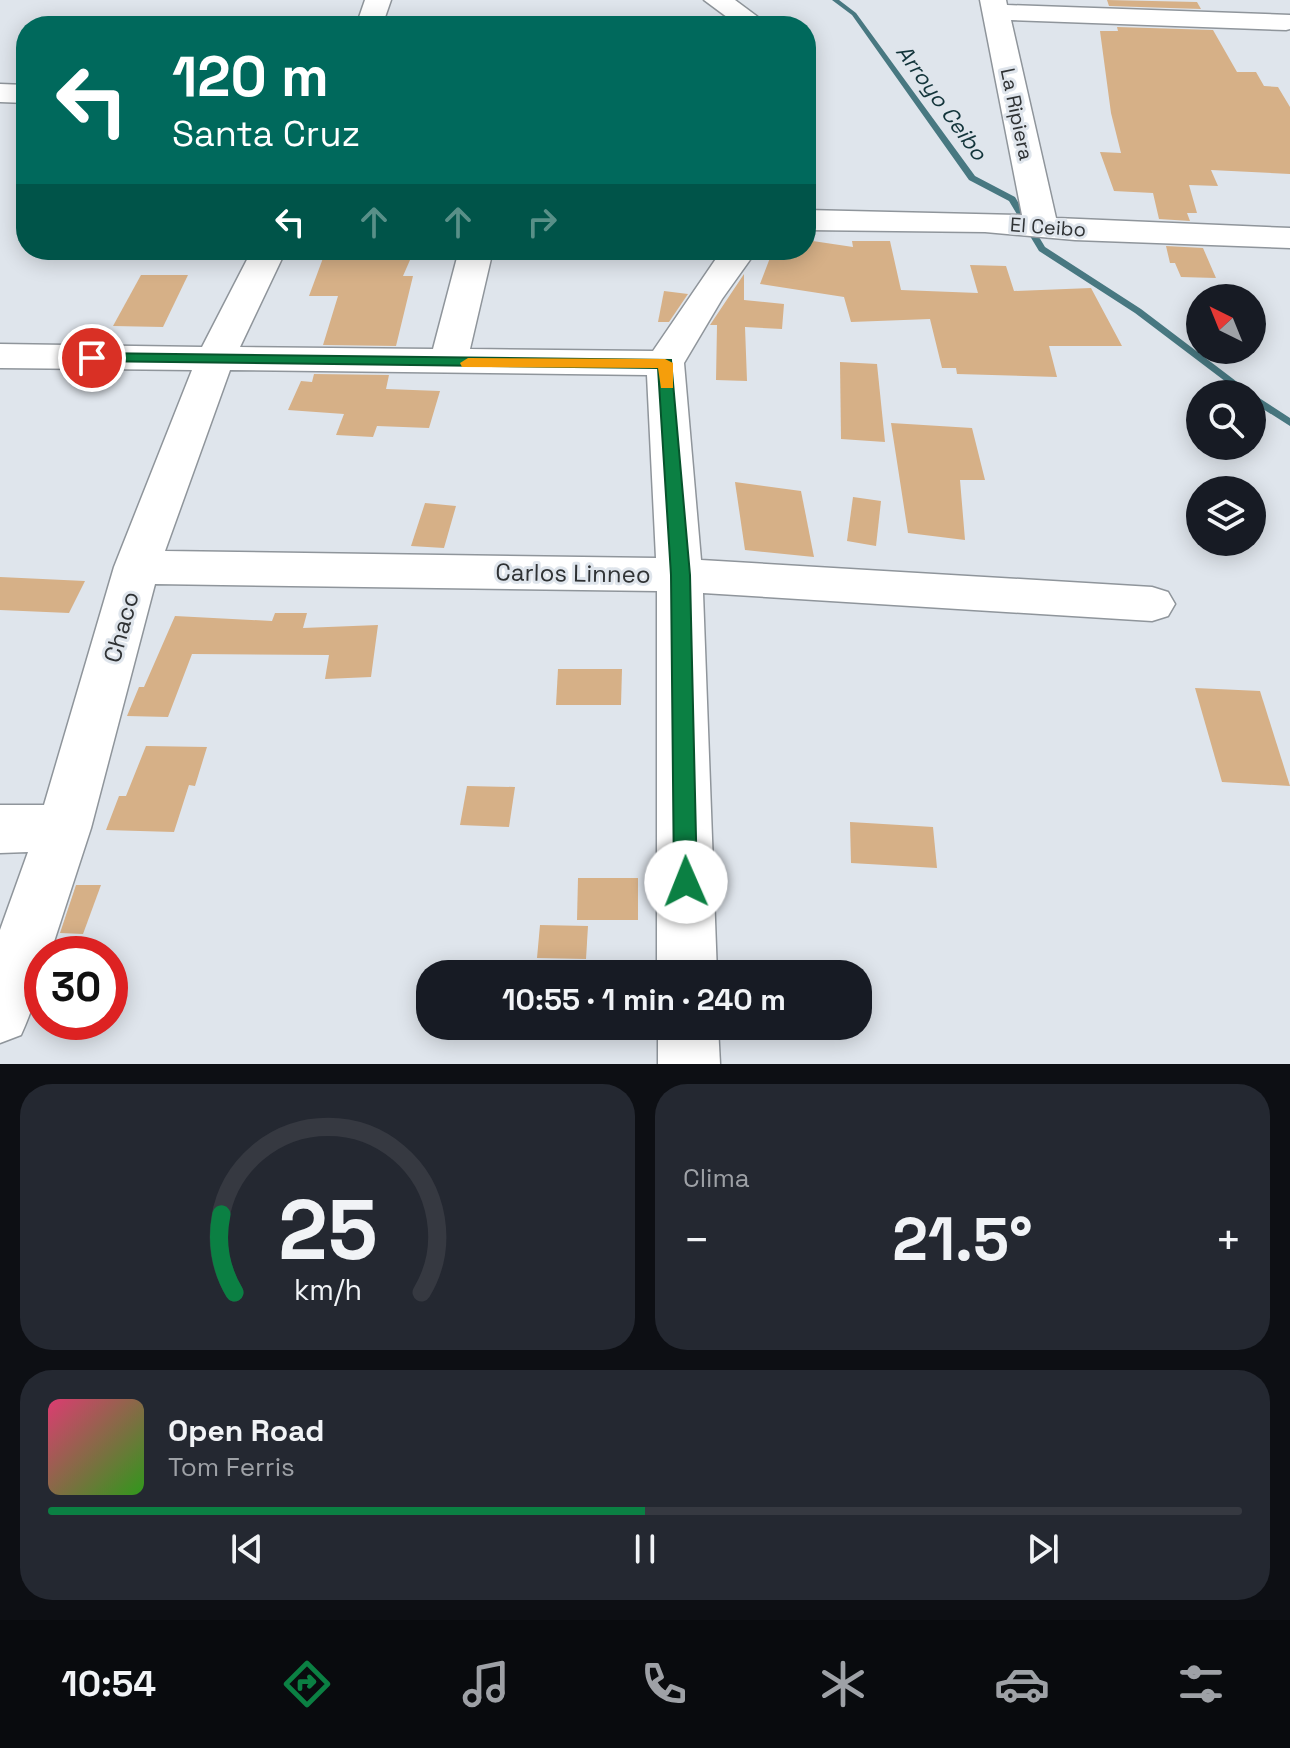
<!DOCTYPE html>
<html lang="es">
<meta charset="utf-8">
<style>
:root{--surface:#171b24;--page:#242831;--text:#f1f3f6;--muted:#9ea1a6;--line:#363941;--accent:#0b8043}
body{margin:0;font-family:"Space Grotesk",sans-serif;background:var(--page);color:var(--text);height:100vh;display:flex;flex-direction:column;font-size:30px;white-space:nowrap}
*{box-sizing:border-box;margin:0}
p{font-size:26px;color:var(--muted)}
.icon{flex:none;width:44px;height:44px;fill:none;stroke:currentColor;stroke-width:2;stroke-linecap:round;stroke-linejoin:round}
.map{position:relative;height:1064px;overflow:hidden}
.sheet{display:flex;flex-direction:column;gap:20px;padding:20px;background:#0d0f14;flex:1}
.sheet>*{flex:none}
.hud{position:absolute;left:16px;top:16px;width:800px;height:244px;border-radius:32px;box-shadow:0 4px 20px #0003;background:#00695c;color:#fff;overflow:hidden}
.needle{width:52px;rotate:317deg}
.fabs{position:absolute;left:1186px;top:284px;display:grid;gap:16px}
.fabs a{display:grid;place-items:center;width:80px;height:80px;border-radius:50%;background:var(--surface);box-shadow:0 4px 20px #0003;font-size:40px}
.speed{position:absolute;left:24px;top:936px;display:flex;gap:16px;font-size:40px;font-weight:700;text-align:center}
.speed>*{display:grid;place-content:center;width:104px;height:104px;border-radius:50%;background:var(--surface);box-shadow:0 4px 20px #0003;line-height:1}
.speed .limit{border:12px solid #d22;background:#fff;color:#111}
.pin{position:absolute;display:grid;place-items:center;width:68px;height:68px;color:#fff;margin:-34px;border:4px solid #fff;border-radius:50%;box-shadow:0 2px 8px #0007}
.me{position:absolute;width:88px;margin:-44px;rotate:359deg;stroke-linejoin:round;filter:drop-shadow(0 0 6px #0008)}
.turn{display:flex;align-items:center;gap:28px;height:168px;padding:0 24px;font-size:36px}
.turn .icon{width:104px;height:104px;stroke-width:2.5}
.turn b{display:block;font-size:56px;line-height:68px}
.lanes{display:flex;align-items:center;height:76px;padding:0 24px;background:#0003;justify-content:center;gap:40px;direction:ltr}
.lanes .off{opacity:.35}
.big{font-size:60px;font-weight:800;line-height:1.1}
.sheet .card{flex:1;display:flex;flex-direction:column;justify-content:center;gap:12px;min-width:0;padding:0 28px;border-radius:32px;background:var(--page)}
.sheet .dial{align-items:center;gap:0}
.dial svg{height:208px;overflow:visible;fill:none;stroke:var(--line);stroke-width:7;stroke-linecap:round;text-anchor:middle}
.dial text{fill:var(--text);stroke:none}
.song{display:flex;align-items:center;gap:24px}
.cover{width:96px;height:96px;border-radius:12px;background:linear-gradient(135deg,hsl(340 70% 55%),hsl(110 70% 35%))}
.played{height:8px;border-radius:4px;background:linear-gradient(90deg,var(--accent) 50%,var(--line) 50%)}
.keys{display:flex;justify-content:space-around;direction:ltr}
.heat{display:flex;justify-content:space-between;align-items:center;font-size:44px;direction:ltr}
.sheet .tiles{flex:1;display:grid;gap:20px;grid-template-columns:1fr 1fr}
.card:last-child{grid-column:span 2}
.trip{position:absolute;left:416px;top:960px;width:456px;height:80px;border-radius:32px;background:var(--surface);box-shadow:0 4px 20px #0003;font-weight:800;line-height:80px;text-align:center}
.menu{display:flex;height:128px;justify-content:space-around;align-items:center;background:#090b0e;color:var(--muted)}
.menu .icon{width:56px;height:56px}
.menu .on{color:var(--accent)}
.menu b{font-size:36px;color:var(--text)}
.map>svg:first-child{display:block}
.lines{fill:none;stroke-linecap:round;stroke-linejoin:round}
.stream{fill:#487881;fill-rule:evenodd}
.building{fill:#d6b087}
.minor-casing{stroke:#8f959b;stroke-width:3}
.minor{fill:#fff;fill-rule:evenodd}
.route{fill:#0b8043;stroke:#07532c;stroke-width:2}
.slow{fill:#f59e0b}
.labels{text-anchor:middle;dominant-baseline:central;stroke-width:6;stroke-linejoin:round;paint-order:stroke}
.far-street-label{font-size:20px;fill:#2f3234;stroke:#dfe5ec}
.far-water-label{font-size:22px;font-style:italic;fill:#12343a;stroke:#dfe5ec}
.street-label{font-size:24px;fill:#2f3234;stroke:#dfe5ec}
</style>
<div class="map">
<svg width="1290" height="1064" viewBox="0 0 1290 1064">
<rect width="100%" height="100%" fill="#dfe5ec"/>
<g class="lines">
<path class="stream" d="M832,0h7l17,13 119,163 40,21 30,50 96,62 112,85 37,24v8l-38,-24v-8h-10l-107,-81 -96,-62 -30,-50 -40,-21 -117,-165z"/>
</g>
<g class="building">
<path d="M1107,0l90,2 4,7 -92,-3z"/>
<path d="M1117,27l96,3 24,42h19l8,14 14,1 12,20v67l-79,-4 7,16 -29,-1 8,28h-10l3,8 -31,-2 -6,-26 -39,-2 -14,-39 21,1 -10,-40 -11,-82h18z"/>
<path d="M806,240l47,7 -1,-6h38l11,49 77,3 -8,-28 36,1 8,25 77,-3 31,58h-73l8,31 -100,-3 -1,-6h-14l-12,-49 -79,3 -7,-25 -84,-13 13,-34h33z"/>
<path d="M1166,246l37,2 13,30 -35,-1 -6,-14h-5z"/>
<path d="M326,250h80l-5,9 9,1 -7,16h10l-17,70 -73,-1 15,-49h-29z"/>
<path d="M744,274v26l40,4 -2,25 -37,-2 2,54 -31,-1 1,-55h-7z"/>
<path d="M141,275h47l-25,52 -50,-1z"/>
<path d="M664,291l24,3 -19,28h-11z"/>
<path d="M840,362l37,2 8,78 -44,-3z"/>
<path d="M314,374l75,1 -3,14 54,2 -11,37 -52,-2 -4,11 -37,-2 8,-21 -56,-4 13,-29 11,1z"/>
<path d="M891,423l81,5 13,52h-25l5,60 -57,-7z"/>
<path d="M735,482l66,9 13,66 -69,-7z"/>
<path d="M853,497l28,4 -5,45 -29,-5z"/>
<path d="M425,503l31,3 -12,42 -33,-2z"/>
<path d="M0,577l85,4 -16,32 -69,-3z"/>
<path d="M275,613h32l-4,15 75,-3 -7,52 -46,2 4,-24 -137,-1 -24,63 -41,-1 12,-29h5l31,-71 97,5z"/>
<path d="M558,669h64l-1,36h-65z"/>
<path d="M1195,688l65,3 30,95 -68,-4z"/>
<path d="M146,746l61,1 -12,39 -6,-1 -15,47 -68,-2 13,-34h7z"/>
<path d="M467,786l48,1 -6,40 -49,-2z"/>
<path d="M850,822l83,5 4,41 -86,-5z"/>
<path d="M578,878h60v42h-61z"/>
<path d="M76,885h25l-18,49 -23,-1z"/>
<path d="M540,925l48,1 -2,33 -49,-1z"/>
</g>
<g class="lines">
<g class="minor-casing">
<g id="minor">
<path d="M365,0h26l-9,26h-26z"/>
<path d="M704,0h31l35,26h-31z"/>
<path d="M980,0h26l1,5 283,10v14l-4,1 -275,-10 45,198 234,10v20l-215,-8 -90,-8 -179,-2v-20l216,5z"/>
<path d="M0,84l26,1v18l-26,-1z"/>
<path d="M252,250h34l-46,97 193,2 26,-99h34l-23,99 183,2 69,-101h35l-35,49 -38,64 17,197 451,27 16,5 7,12 -7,12 -16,5 -449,-28 14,381h-60v-383l-502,-7 -64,244 -41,126h-8c0,29 -9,54 -21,81l-21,8v-113l28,-78 -28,1v-48h44l70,-238 78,-197 -192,-2v-24l202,3zM230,370l417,5 9,183 -491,-7z"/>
<path d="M658,1026h60l2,38h-62z"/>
</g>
</g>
<use href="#minor" class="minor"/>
</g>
<path class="route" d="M92,353l579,7 19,215 7,307 -3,7 -8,3 -9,-3 -3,-7 -3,-307 -13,-207 -571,-7 -3,-3z"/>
<path class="slow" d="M468,358l197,1 8,4v25h-12l-3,-20 -196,-1 -2,-4z"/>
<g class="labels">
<g class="far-street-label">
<text transform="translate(1017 114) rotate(78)">La Ripiera</text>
<text transform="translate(1048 227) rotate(4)">El Ceibo</text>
</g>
<g class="far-water-label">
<text transform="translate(942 102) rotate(54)">Arroyo Ceibo</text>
</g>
<g class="street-label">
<text transform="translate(573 573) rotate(1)">Carlos Linneo</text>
<text transform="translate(121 627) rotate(-74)">Chaco</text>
</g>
</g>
</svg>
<div class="fabs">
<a><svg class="needle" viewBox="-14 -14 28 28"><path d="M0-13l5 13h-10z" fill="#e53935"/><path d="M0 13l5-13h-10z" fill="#9ea1a6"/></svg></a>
<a><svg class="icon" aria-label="search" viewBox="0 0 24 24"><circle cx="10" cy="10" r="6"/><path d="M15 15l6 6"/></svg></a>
<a><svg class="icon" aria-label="layers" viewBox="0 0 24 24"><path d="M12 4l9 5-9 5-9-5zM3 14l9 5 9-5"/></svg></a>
</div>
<div class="speed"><div class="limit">30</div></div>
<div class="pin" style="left:92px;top:358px;background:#d93025"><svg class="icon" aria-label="arrive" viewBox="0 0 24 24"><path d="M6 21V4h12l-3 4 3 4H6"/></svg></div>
<svg class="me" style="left:686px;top:882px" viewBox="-20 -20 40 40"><circle r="19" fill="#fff"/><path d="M0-13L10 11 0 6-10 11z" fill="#0b8043"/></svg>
<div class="trip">10:55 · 1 min · 240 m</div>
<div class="hud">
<div class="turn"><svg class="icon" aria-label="left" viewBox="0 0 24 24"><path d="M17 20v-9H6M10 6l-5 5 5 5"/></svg><div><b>120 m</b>Santa Cruz</div></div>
<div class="lanes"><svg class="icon" aria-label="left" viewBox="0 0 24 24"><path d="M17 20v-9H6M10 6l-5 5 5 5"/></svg><svg class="icon off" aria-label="ahead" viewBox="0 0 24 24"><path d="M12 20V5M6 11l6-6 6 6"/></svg><svg class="icon off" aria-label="ahead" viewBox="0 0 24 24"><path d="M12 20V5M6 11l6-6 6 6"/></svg><svg class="icon off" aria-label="right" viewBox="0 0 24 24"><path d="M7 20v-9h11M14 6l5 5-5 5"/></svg></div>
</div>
</div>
<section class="sheet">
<div class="tiles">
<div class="card dial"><svg viewBox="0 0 100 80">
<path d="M14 69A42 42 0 1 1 86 69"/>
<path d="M14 69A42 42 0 0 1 9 39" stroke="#0b8043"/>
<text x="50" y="56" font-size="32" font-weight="700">25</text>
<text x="50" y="72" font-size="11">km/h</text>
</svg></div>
<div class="card"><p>Clima</p>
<div class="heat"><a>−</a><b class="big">21.5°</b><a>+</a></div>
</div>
<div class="card">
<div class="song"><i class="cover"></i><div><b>Open Road</b><p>Tom Ferris</p></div></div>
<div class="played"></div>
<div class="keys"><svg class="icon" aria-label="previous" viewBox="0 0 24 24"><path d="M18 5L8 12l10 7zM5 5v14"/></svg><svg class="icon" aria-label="pause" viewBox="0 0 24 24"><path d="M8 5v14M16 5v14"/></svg><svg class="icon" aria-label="next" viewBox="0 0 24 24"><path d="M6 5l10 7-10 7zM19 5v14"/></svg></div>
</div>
</div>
</section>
<nav class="menu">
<b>10:54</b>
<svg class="icon on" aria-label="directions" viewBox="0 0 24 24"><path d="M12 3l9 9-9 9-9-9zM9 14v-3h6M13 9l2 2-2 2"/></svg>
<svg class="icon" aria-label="music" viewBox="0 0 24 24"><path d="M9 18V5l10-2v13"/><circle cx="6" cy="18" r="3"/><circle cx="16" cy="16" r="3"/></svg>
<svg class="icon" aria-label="phone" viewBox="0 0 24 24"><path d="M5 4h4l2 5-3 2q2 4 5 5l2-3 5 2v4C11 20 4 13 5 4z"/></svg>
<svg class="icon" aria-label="climate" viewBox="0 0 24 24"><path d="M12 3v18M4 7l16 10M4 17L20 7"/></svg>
<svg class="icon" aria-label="car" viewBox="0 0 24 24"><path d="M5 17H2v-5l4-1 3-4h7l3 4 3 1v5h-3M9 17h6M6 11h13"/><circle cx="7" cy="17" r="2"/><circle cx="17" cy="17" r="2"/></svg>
<svg class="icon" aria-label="filters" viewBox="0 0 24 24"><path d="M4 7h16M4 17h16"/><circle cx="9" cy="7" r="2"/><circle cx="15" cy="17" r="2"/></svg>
</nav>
